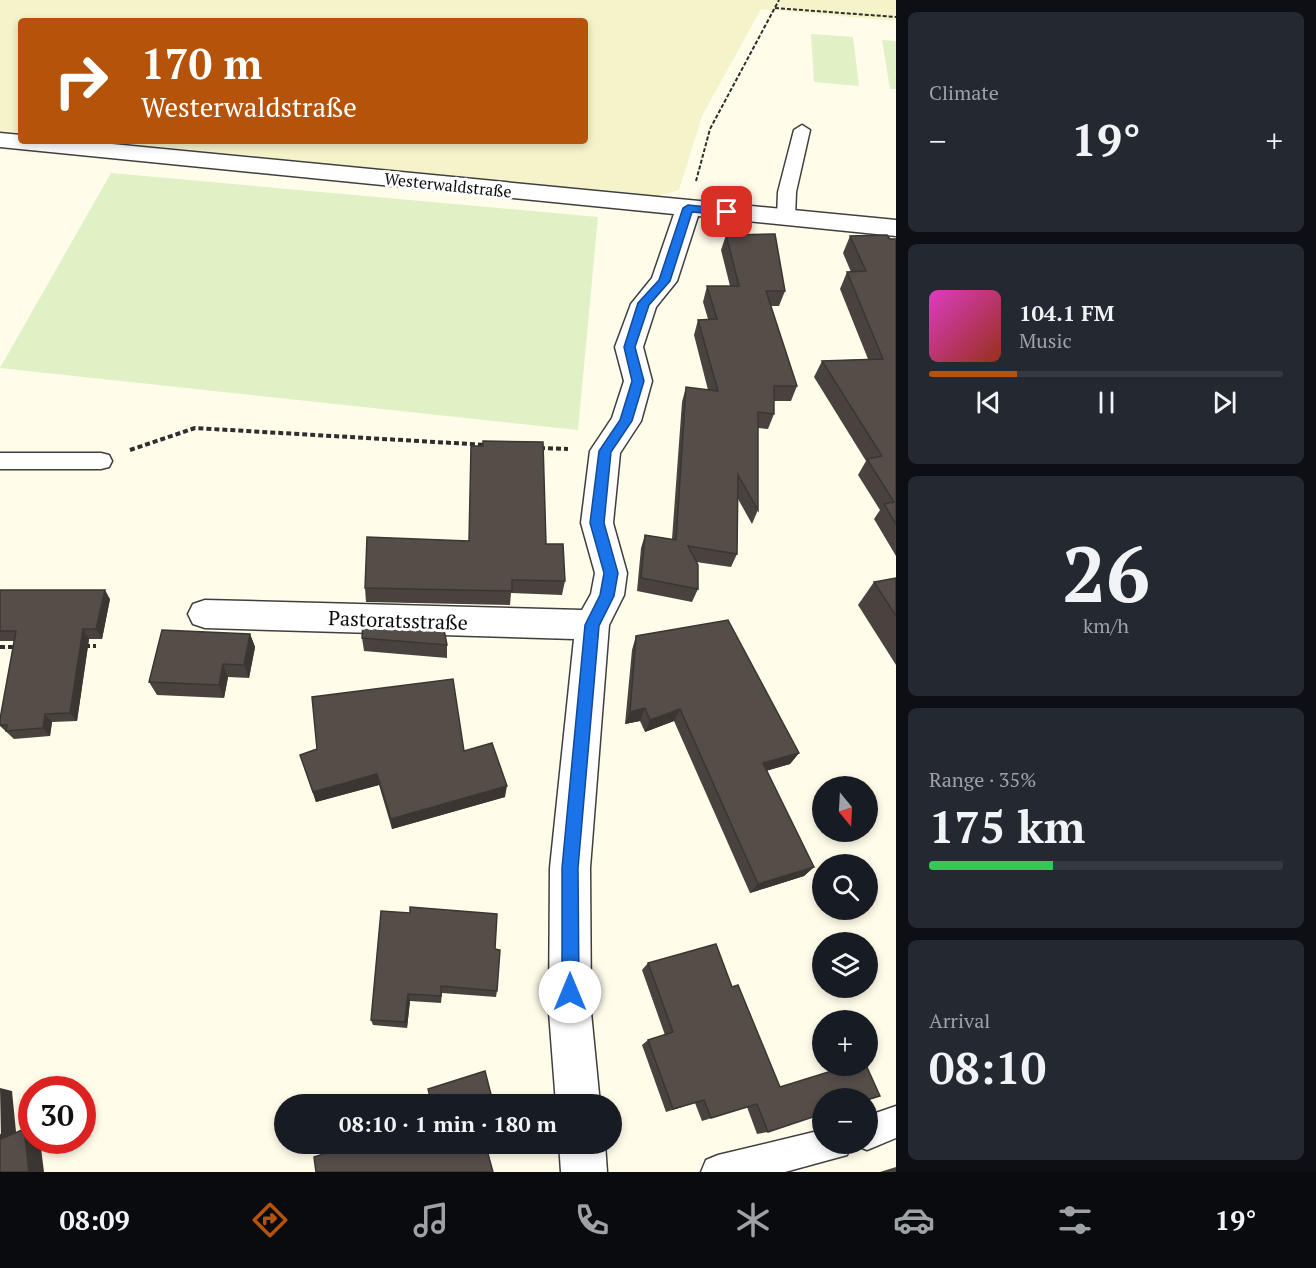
<!DOCTYPE html>
<meta charset="utf-8">
<style>
:root{--surface:#171b24;--page:#242831;--text:#f1f3f6;--muted:#9ea1a6;--line:#363941;--accent:#b45309}
body{margin:0;font-family:"PT Serif",serif;background:var(--page);color:var(--text);height:100vh;display:flex;flex-direction:column;font-size:22px;white-space:nowrap}
*{box-sizing:border-box;margin:0}
p{font-size:20px;color:var(--muted)}
.icon{flex:none;width:33px;height:33px;fill:none;stroke:currentColor;stroke-width:2;stroke-linecap:round;stroke-linejoin:round}
.map{position:relative;flex:1;overflow:hidden}
.side{display:flex;flex-direction:column;gap:12px;padding:12px;background:#0d0f14;width:420px}
.side>*{flex:none}
.guide{position:absolute;left:18px;top:18px;width:570px;height:126px;border-radius:6px;box-shadow:0 3px 9px #0003;background:#b45309;color:#fff;overflow:hidden}
.needle{width:39px;rotate:162deg}
.buttons{position:absolute;left:812px;top:776px;display:grid;gap:12px}
.buttons a{display:grid;place-items:center;width:66px;height:66px;border-radius:50%;background:var(--surface);box-shadow:0 3px 9px #0003;font-size:30px}
.speed{position:absolute;left:18px;top:1076px;display:flex;gap:12px;font-size:30px;font-weight:700;text-align:center}
.speed>*{display:grid;place-content:center;width:78px;height:78px;border-radius:50%;background:var(--surface);box-shadow:0 3px 9px #0003;line-height:1}
.speed .limit{border:9px solid #d22;background:#fff;color:#111}
.pin{position:absolute;display:grid;place-items:center;width:51px;height:51px;color:#fff;margin:-26px;border-radius:12px;box-shadow:0 3px 9px #0006}
.me{position:absolute;width:66px;margin:-33px;rotate:0deg;stroke-linejoin:round;filter:drop-shadow(0 0 4px #0008)}
.turn{display:flex;align-items:center;gap:21px;height:126px;padding:0 24px;font-size:27px}
.turn .icon{width:78px;height:78px;stroke-width:2.5}
.turn b{display:block;font-size:42px;line-height:51px}
.big{font-size:45px;font-weight:600;line-height:1.1}
.side .tile{flex:1;display:flex;flex-direction:column;justify-content:center;gap:9px;min-width:0;padding:0 21px;border-radius:9px;background:var(--page)}
.side .dial{align-items:center;gap:0}
.dial b{font-size:78px;line-height:1}
.song{display:flex;align-items:center;gap:18px}
.cover{width:72px;height:72px;border-radius:9px;background:linear-gradient(135deg,hsl(310 70% 55%),hsl(10 70% 35%))}
.played{height:6px;border-radius:3px;background:linear-gradient(90deg,var(--accent) 25%,var(--line) 25%)}
.keys{display:flex;justify-content:space-around;direction:ltr}
.heat{display:flex;justify-content:space-between;align-items:center;font-size:33px;direction:ltr}
.charge{height:9px;border-radius:4px;background:linear-gradient(90deg,#34c759 35%,var(--line) 0)}
.trip{position:absolute;left:274px;top:1094px;width:348px;height:60px;border-radius:30px;background:var(--surface);box-shadow:0 3px 9px #0003;font-weight:600;line-height:60px;text-align:center}
.dock{display:flex;height:96px;justify-content:space-around;align-items:center;background:#090b0e;color:var(--muted)}
.dock .icon{width:42px;height:42px}
.dock .on{color:var(--accent)}
.dock b{font-size:27px;color:var(--text)}
main{display:flex;flex:1;min-height:0}
.map>svg:first-child{display:block}
.farmland{fill:#f5f3ca}
.pitch{fill:#e0f1c6}
.lines{fill:none;stroke-linecap:round;stroke-linejoin:round}
.lane-casing{stroke:#3f3f3f;stroke-width:3}
.street-casing{stroke:#3f3f3f;stroke-width:3}
.path-far1{stroke:#2e2e2e;stroke-width:2;stroke-dasharray:4 2;stroke-linecap:butt}
.path{stroke:#2e2e2e;stroke-width:4;stroke-dasharray:5 3;stroke-linecap:butt}
.lane{fill:#fff;fill-rule:evenodd}
.street{fill:#fff;fill-rule:evenodd}
.wall{fill:#49423e}
.shaded-wall{fill:#3c3632}
.building{fill:#554d48;stroke:#3c3632;stroke-width:1.5}
.route{fill:#1a73e8;stroke:#114b97;stroke-width:1.5}
.labels{text-anchor:middle;dominant-baseline:central;stroke-width:6;stroke-linejoin:round;paint-order:stroke}
.far-street-label{font-size:16px;fill:#0c0c0c;stroke:#fff}
.street-label{font-size:20px;fill:#0c0c0c;stroke:#fff}
</style>
<main>
<div class="map">
<svg width="896" height="1172" viewBox="0 0 896 1172">
<rect width="100%" height="100%" fill="#fffcea"/>
<path class="farmland" d="M0,0h896v21l-135,-12 -59,107 -23,74 -24,7 -552,-56h482v-120h-564v112l-21,-2z"/>
<g class="pitch">
<path d="M811,34l42,3 6,49 -45,-4z"/>
<path d="M882,40l14,1v48h-6z"/>
<path d="M111,173l487,44 -20,213 -578,-62z"/>
</g>
<g class="lines">
<g class="lane-casing">
<g id="lane">
<path d="M802,125l8,5 -14,62 -1,26 -9,6 -9,-6 1,-26 16,-62z"/>
<path d="M0,453h101l8,2 3,6 -3,6 -8,2h-101z"/>
<path d="M896,1106v32l-29,12 -12,-5 12,-2v-27z"/>
<path d="M822,1130v13h30l-5,12 -62,17h-84l5,-12 12,-5z"/>
</g>
</g>
<g class="street-casing">
<g id="street">
<path d="M0,133l21,2v6h60l815,79v16l-198,-20 -21,65 -21,26 -13,40 9,34 -11,40 -21,32 -7,70 14,50 -3,22 -15,30 -19,243 1,144 9,92h-44l-7,-92 1,-144 24,-229 -369,-11 -12,-4 -5,-10 5,-10 12,-4 377,10 9,-16 4,-21 -14,-50 9,-72 22,-33 12,-37 -9,-34 16,-43 21,-26 22,-64 -674,-67z"/>
<path d="M559,1143h46l2,29h-46z"/>
</g>
</g>
<g class="path-far1">
<path d="M775,8l121,9"/>
<path d="M696,181l14,-52 69,-129"/>
</g>
<g class="path">
<path d="M540,448l28,1"/>
<path d="M130,450l65,-22 292,17"/>
<path d="M85,646h11"/>
<path d="M0,647h17"/>
</g>
<use href="#lane" class="lane"/>
<use href="#street" class="street"/>
</g>
<g class="wall">
<path d="M726,235l59,56 -6,15h-8l26,80 -6,15h-17v13l-6,15 -10,-1v82l-6,14 -14,-25 -1,55 -6,13 -35,-5 2,27 -6,13 -55,-11 4,-43 4,-13 27,4 10,-137 4,-15 22,3 -14,-55 4,-15 10,-1 -5,-17 4,-16h23l-9,-36z"/>
<path d="M850,236l46,3v317l-22,-37 6,-9 -22,-35 8,-14 -52,-84 8,-16 46,-2 -28,-70 7,-17h4l-8,-19z"/>
<path d="M469,541l77,3 19,37 -3,14 -51,-2 -1,12 -144,-3 -1,-14z"/>
<path d="M896,578v87l-38,-60 16,-23z"/>
<path d="M0,590l110,9 -8,40h-13l-12,82 -25,1 -2,14 -36,3 -14,-13v-7l14,-78h-14z"/>
<path d="M250,634l5,13 -6,31 -21,-1 -4,21 -67,-3 -8,-13z"/>
<path d="M636,636l163,117 -9,11 -24,7 48,96 -10,9 -54,17 -76,-172 -29,11 -5,-11 -15,3 7,-74z"/>
<path d="M362,638l85,7v13l-83,-7z"/>
<path d="M464,751l41,46 -113,32 -13,-44 -63,17 -16,-47z"/>
<path d="M381,911l114,38 2,42 -1,6 -54,-4 -1,10 -31,-2 -3,27 -34,-3 -2,-5z"/>
<path d="M716,944l52,188 -11,2 -10,-27 -45,14 -7,-18 -29,9 -24,-67 6,-5 17,-5 -23,-65 6,-7z"/>
<path d="M896,1167v5h-16z"/>
</g>
<g class="shaded-wall">
<path d="M105,590l5,9 -8,40 -6,-10z"/>
<path d="M83,629l6,10 -12,82 -7,-8z"/>
<path d="M250,634l5,13 -6,31 -5,-13z"/>
<path d="M223,664l5,13 -4,21 -5,-13z"/>
<path d="M645,708l-5,13 -15,3 5,-12z"/>
<path d="M680,709l-6,12 -29,11 5,-12z"/>
<path d="M45,714l7,8 -2,14 -7,-8z"/>
<path d="M799,753l-9,11 -36,10 9,-11z"/>
<path d="M377,774l2,11 -63,17 -3,-10z"/>
<path d="M507,786l-2,11 -113,32 -1,-10z"/>
<path d="M814,867l-10,9 -54,17 8,-9z"/>
<path d="M408,994l2,7 -3,27 -2,-6z"/>
<path d="M0,1088l12,3 5,51 -16,-3z"/>
<path d="M24,1129l8,1v10h8l4,32h-15z"/>
</g>
<g class="building">
<path d="M775,234l10,57h-19l31,95h-23v28l-16,-2v98l-20,-35 -1,79 -49,-8 10,19v24l-57,-11 4,-43 31,5 10,-153 32,4 -20,-71 19,-1 -10,-33h32l-13,-51z"/>
<path d="M887,235l3,4h6v285l-12,-20 10,-2 -27,-43 15,-3 -60,-95 61,-2 -36,-87 19,-1 -16,-35z"/>
<path d="M483,441l60,1 3,102h17l2,37 -53,-1v11l-147,-3 2,-51 102,4 2,-95h12z"/>
<path d="M896,578v38l-22,-34z"/>
<path d="M0,590h105l-9,39h-13l-13,84 -25,1 -2,14 -37,3 1,-6h-7v-6l16,-88h-16z"/>
<path d="M728,620l71,133 -36,10 51,104 -56,17 -78,-175 -30,11 -5,-12 -15,4 6,-76z"/>
<path d="M363,621l80,3 4,21 -85,-7z"/>
<path d="M162,630l88,4 -6,31 -21,-1 -4,21 -70,-3z"/>
<path d="M453,679l11,72 28,-8 15,43 -116,33 -14,-45 -64,18 -13,-37 17,-6 -5,-52z"/>
<path d="M410,907l87,7 -2,35 5,1 -3,41 -56,-5v10l-33,-2 -3,28 -34,-2 10,-109 29,2z"/>
<path d="M716,944l16,43 6,-2 42,102 71,-22h15l14,31 -13,4v-2h-45v16l-54,18 -11,-28 -46,14 -7,-18 -31,9 -25,-69 25,-8 -25,-69z"/>
<path d="M485,1071l8,31 -5,2h-56l-4,-15z"/>
<path d="M24,1129l5,43h-29v-38l1,5z"/>
<path d="M357,1143h128l8,29h-177l-2,-15z"/>
</g>
<path class="route" d="M688,205l39,4 5,3 -5,3 -35,-3 -22,69 -21,24 -14,42 9,34 -12,40 -21,31 -7,71 14,50 -4,23 -15,30 -21,242 1,124 -3,6 -6,2 -6,-2 -2,-6v-124l23,-243 15,-30 4,-22 -14,-50 9,-72 21,-31 12,-39 -8,-34 14,-44 21,-23 24,-72z"/>
<g class="labels">
<g class="far-street-label">
<text transform="translate(448 185) rotate(6)">Westerwaldstraße</text>
</g>
<g class="street-label">
<text transform="translate(398 620) rotate(2)">Pastoratsstraße</text>
</g>
</g>
</svg>
<div class="buttons">
<a><svg class="needle" viewBox="-14 -14 28 28"><path d="M0-13l5 13h-10z" fill="#e53935"/><path d="M0 13l5-13h-10z" fill="#9ea1a6"/></svg></a>
<a><svg class="icon" aria-label="search" viewBox="0 0 24 24"><circle cx="10" cy="10" r="6"/><path d="M15 15l6 6"/></svg></a>
<a><svg class="icon" aria-label="layers" viewBox="0 0 24 24"><path d="M12 4l9 5-9 5-9-5zM3 14l9 5 9-5"/></svg></a>
<a>+</a>
<a>−</a>
</div>
<div class="speed"><div class="limit">30</div></div>
<div class="pin" style="left:727px;top:212px;background:#d93025"><svg class="icon" aria-label="arrive" viewBox="0 0 24 24"><path d="M6 21V4h12l-3 4 3 4H6"/></svg></div>
<svg class="me" style="left:570px;top:992px" viewBox="-20 -20 40 40"><circle r="19" fill="#fff"/><path d="M0-13L10 11 0 6-10 11z" fill="#1a73e8"/></svg>
<div class="trip">08:10 · 1 min · 180 m</div>
<div class="guide">
<div class="turn"><svg class="icon" aria-label="right" viewBox="0 0 24 24"><path d="M7 20v-9h11M14 6l5 5-5 5"/></svg><div><b>170 m</b>Westerwaldstraße</div></div>
</div>
</div>
<section class="side">
<div class="tile"><p>Climate</p>
<div class="heat"><a>−</a><b class="big">19°</b><a>+</a></div>
</div>
<div class="tile">
<div class="song"><i class="cover"></i><div><b>104.1 FM</b><p>Music</p></div></div>
<div class="played"></div>
<div class="keys"><svg class="icon" aria-label="previous" viewBox="0 0 24 24"><path d="M18 5L8 12l10 7zM5 5v14"/></svg><svg class="icon" aria-label="pause" viewBox="0 0 24 24"><path d="M8 5v14M16 5v14"/></svg><svg class="icon" aria-label="next" viewBox="0 0 24 24"><path d="M6 5l10 7-10 7zM19 5v14"/></svg></div>
</div>
<div class="tile dial"><b>26</b><p>km/h</p></div>
<div class="tile"><p>Range · 35%</p><b class="big">175 km</b><div class="charge"></div></div>
<div class="tile"><p>Arrival</p><b class="big">08:10</b></div>
</section>
</main>
<nav class="dock">
<b>08:09</b>
<svg class="icon on" aria-label="directions" viewBox="0 0 24 24"><path d="M12 3l9 9-9 9-9-9zM9 14v-3h6M13 9l2 2-2 2"/></svg>
<svg class="icon" aria-label="music" viewBox="0 0 24 24"><path d="M9 18V5l10-2v13"/><circle cx="6" cy="18" r="3"/><circle cx="16" cy="16" r="3"/></svg>
<svg class="icon" aria-label="phone" viewBox="0 0 24 24"><path d="M5 4h4l2 5-3 2q2 4 5 5l2-3 5 2v4C11 20 4 13 5 4z"/></svg>
<svg class="icon" aria-label="climate" viewBox="0 0 24 24"><path d="M12 3v18M4 7l16 10M4 17L20 7"/></svg>
<svg class="icon" aria-label="car" viewBox="0 0 24 24"><path d="M5 17H2v-5l4-1 3-4h7l3 4 3 1v5h-3M9 17h6M6 11h13"/><circle cx="7" cy="17" r="2"/><circle cx="17" cy="17" r="2"/></svg>
<svg class="icon" aria-label="filters" viewBox="0 0 24 24"><path d="M4 7h16M4 17h16"/><circle cx="9" cy="7" r="2"/><circle cx="15" cy="17" r="2"/></svg>
<b>19°</b>
</nav>
